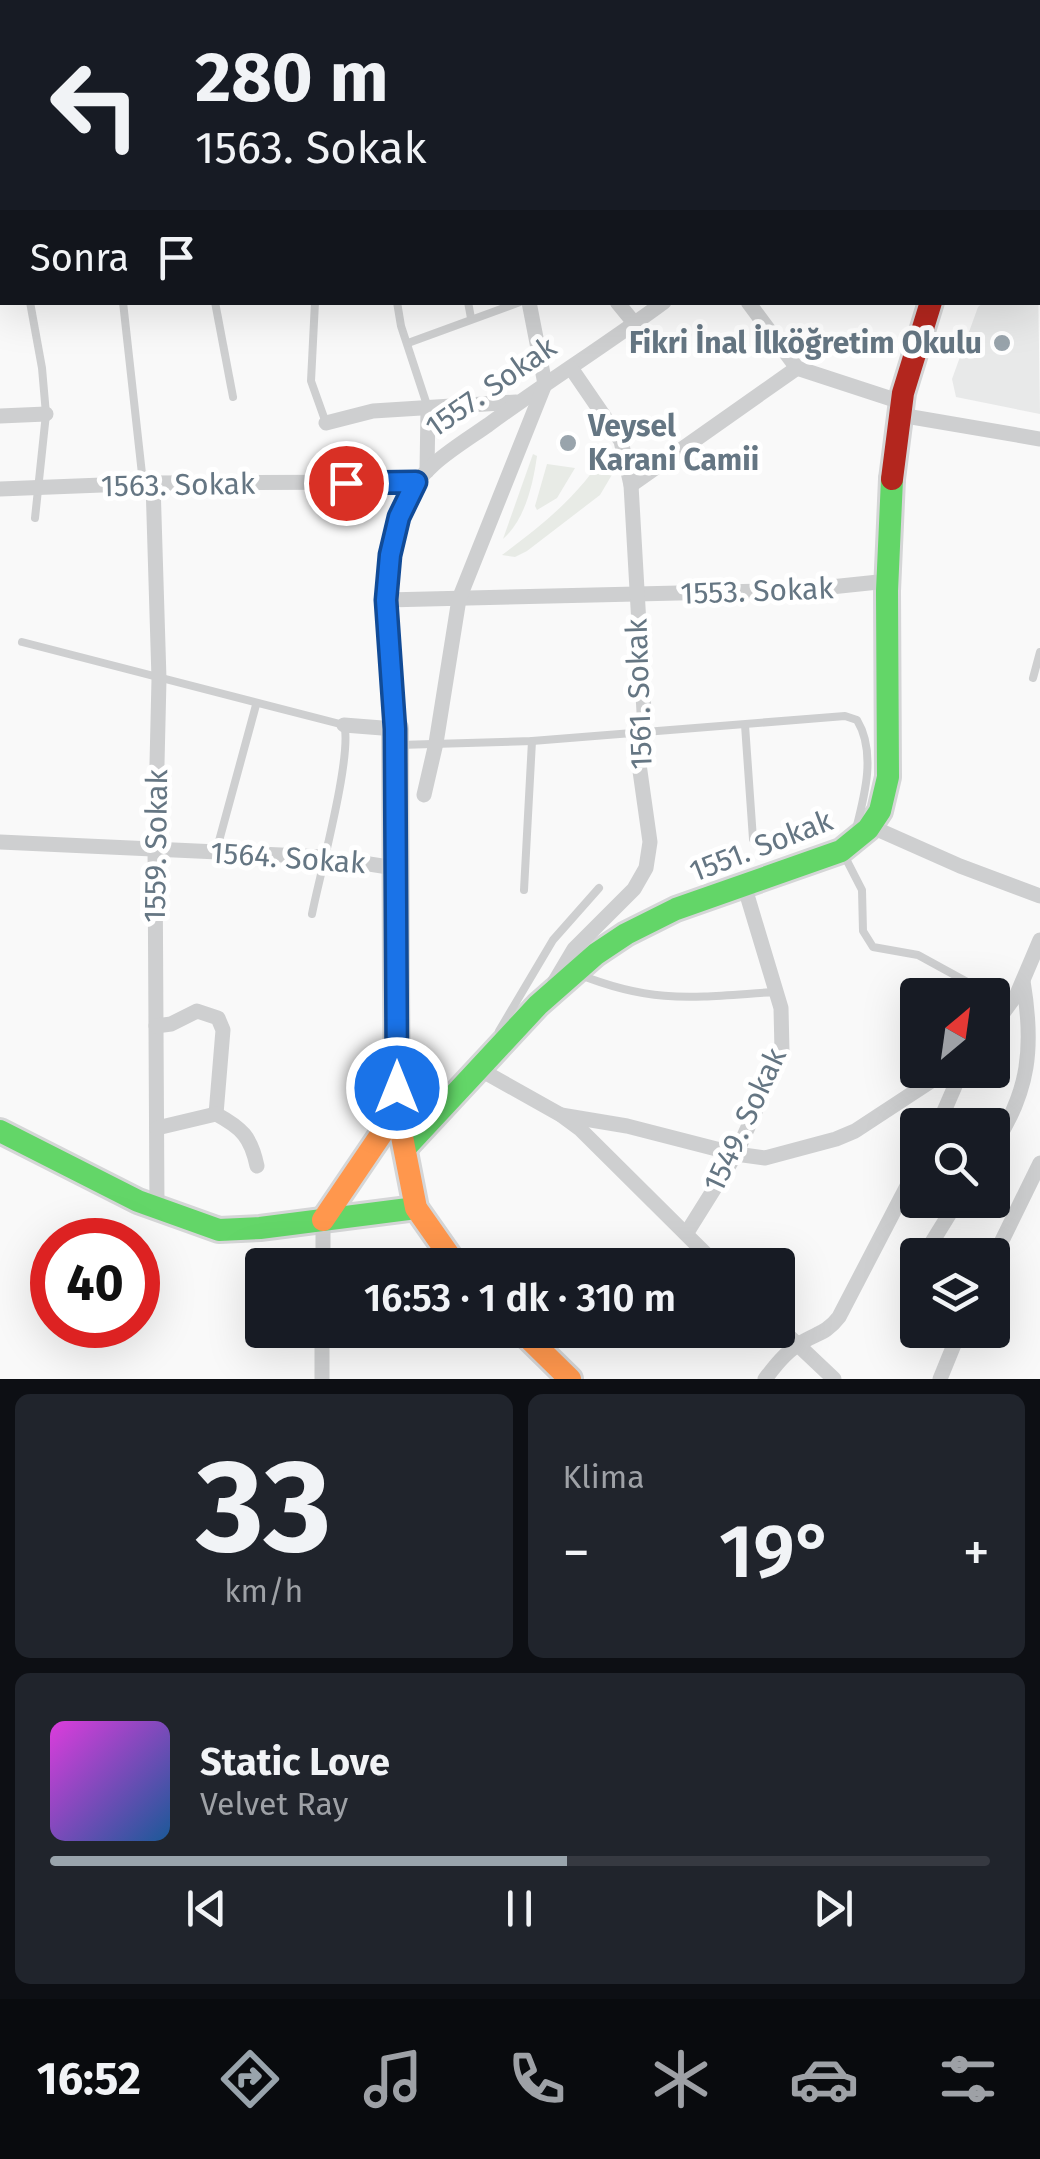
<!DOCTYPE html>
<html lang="tr">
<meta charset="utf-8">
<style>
:root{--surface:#171b24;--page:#20242c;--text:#f1f3f6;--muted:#9ea1a6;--line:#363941;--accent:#99a4ac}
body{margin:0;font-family:"Fira Sans",sans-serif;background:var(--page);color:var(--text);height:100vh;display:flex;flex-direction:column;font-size:38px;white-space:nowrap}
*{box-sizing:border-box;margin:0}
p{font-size:32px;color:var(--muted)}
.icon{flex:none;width:55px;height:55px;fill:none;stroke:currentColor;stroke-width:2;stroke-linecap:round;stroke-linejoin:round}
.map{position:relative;height:1379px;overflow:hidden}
.side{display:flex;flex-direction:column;gap:15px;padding:15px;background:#0d0f14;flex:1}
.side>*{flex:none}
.hud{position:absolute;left:0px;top:0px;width:1040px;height:305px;box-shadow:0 10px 40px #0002;background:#171b24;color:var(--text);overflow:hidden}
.needle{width:65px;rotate:29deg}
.controls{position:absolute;left:900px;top:978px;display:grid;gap:20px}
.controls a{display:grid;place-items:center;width:110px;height:110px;border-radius:10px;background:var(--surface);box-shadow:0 10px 40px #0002;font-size:50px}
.speed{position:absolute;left:30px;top:1218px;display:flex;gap:20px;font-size:50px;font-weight:700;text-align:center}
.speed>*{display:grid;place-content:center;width:130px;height:130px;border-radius:50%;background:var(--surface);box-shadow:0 10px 40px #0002;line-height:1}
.speed .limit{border:15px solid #d22;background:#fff;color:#111}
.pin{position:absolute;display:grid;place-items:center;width:85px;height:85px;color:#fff;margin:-42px;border:5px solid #fff;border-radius:50%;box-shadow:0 2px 10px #0007}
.me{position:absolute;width:110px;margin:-55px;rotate:0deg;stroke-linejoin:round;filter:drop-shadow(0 0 8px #0008)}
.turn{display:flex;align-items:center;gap:35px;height:210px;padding:0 30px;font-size:45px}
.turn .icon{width:130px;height:130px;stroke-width:2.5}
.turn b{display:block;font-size:70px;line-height:85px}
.then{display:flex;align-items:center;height:95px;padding:0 30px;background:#0003;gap:20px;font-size:38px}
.big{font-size:75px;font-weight:600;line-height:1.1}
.side .tile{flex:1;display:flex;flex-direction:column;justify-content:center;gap:15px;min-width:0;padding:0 35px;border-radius:15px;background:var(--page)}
.side .dial{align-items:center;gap:0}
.dial b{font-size:130px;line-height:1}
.song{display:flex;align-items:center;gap:30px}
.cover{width:120px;height:120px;border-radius:15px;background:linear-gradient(135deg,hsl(300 70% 55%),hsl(210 70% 35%))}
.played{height:10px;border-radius:5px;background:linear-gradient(90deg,var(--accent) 55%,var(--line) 55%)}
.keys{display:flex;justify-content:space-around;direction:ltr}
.heat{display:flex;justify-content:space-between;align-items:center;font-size:55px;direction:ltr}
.side .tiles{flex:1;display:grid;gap:15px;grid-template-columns:1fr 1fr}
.tile:last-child{grid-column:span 2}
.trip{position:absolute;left:245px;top:1248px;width:550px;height:100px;border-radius:10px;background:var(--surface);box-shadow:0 10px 40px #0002;font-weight:600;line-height:100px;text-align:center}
.tabs{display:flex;height:160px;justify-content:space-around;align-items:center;background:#090b0e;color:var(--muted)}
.tabs .icon{width:70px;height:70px}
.tabs .active{color:var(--accent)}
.tabs b{font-size:45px;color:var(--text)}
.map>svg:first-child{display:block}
.built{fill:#e8e9e9}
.green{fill:#e8ebe6}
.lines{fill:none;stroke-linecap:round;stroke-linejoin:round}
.fast-casing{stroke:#d5d6d7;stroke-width:28}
.slow-casing{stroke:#d5d6d7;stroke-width:28}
.jam-casing{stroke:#d5d6d7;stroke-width:28}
.lane{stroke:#cecfd0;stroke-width:8}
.street{stroke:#cecfd0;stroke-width:15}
.fast{stroke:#63d668;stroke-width:22}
.slow{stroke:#ff974d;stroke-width:22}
.jam{stroke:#b3261e;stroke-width:22}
.route-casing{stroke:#114b97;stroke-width:25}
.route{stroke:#1a73e8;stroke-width:18}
.poi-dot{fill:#99a4ac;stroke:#fff;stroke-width:4}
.labels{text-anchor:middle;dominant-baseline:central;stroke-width:10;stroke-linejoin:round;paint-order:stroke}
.poi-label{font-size:30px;font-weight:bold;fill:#657683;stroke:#fff;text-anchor:end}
.street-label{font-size:30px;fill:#657683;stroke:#fff}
</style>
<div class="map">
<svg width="1040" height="1379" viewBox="0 0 1040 1379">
<rect width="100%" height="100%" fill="#f9f9f9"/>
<path class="built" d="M1038,279l2,135 -84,-17 -4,-18 26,-72 5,-4 55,-1z"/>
<g class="green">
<path d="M607,449l6,24 -13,22 -73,56 -12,6 -13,-2c40,-30 80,-61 105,-106z"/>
<path d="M533,454l4,2c-4,28 -12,64 -34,83z"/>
<path d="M547,464l28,4 -18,30 -20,12 -2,-4z"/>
</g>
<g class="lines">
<g class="fast-casing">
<g id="fast">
<path d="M29,2l3,-2"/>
<path d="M88,2l3,-2"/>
<path d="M0,1131l138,70 81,29 41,-2 156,-20"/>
<path d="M406,1147l132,-142 58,-51 30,-20 50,-25 165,-58 27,-22 12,-18 8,-34 -1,-186 5,-112"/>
</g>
</g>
<g class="slow-casing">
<g id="slow">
<path d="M0,64l2,-2"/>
<path d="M396,984l1,127 19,97 40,57"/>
<path d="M323,1220l74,-109"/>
<path d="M520,1330l50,49"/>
</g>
</g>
<g class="jam-casing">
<g id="jam">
<path d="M0,25l2,-2"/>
<path d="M892,479l11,-86 28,-91"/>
<path d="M395,729l1,255"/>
</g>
</g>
<g class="lane">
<path d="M30,302l12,66 4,46 -11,104"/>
<path d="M123,302l20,181"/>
<path d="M215,302l18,95"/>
<path d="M315,302l-4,79 15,42"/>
<path d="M397,302l4,24 27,82"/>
<path d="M468,302l3,16"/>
<path d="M408,343l112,-41"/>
<path d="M22,642l322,83c9,29 -25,153 -32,189"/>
<path d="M1033,678l7,-26"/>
<path d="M745,725l8,114"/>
<path d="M399,745l133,-4 313,-25 12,4c20,33 7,78 -2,113"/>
<path d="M216,852l40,-147"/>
<path d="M844,855l18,35 1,41 10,16 45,8 73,40"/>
<path d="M524,890l8,-149"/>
<path d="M578,974c77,31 117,23 197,18"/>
<path d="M499,1031l54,-91 46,-52"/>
</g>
<g class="street">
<path d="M1004,0v2"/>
<path d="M464,2v-2"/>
<path d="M506,2l4,-2"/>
<path d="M810,2v-2"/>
<path d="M1038,266h2"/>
<path d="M617,302l18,22"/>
<path d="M748,302l49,66 104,34"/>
<path d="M900,415l140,24"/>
<path d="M0,416l46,-2"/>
<path d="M326,423l47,-12 143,-9"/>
<path d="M427,471l1,-62"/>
<path d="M153,483l6,196 -4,170 2,360"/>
<path d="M631,485l166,-117"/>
<path d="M0,489l153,-6 263,-1"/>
<path d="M386,600l416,-10 86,-9"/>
<path d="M344,725l51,4c-5,-74 -21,-156 10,-227 15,-35 53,-56 83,-77 57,-42 118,-80 176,-123"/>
<path d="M424,795l12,-52 23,-144 86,-215 -16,-82"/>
<path d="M872,827l88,39 80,30"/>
<path d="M0,842l324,15 71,11"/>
<path d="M555,981l19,-32 60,-60 12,-21 4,-26 -11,-78 5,-52 -13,-227 -10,-44 -50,-73"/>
<path d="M156,1026l15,-2 26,-13 21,7 5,12 -7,84"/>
<path d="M992,1028l25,-34 23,-54"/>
<path d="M479,1069l82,46 19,14 137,136"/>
<path d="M561,1115l66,11 109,28 29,4 71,-19 19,-8 93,-61"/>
<path d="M938,1125l24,-55"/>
<path d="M157,1128l59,-14c26,14 35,23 41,52"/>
<path d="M992,1148c38,-56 42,-102 31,-167"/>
<path d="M686,1234l50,-80 46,-103 -1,-43 -37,-123"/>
<path d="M929,1247l29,-47"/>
<path d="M992,1261l48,-98"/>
<path d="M323,1265v-45"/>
<path d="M778,1326l56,53"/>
<path d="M322,1379v-49"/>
<path d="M765,1379c10,-13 20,-26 34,-35 17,-11 27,-10 40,-27l79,-152"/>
<path d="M940,1379l20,-49"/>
</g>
<use href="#fast" class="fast"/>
<use href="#slow" class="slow"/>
<use href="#jam" class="jam"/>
</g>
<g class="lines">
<g class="route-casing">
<path id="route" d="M346,483l70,-1 -17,35 -9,38 -4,45 9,129 2,359"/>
</g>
<use href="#route" class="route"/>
</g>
<g class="poi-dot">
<circle cx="1002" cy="343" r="10"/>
<circle cx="568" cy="443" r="10"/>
</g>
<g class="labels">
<g class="poi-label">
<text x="982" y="343">Fikri İnal İlköğretim Okulu</text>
<text x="588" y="426" text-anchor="start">Veysel<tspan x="588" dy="34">Karani Camii</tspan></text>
</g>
<g class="street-label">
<text transform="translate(491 387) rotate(-35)">1557. Sokak</text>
<text transform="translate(178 485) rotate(-1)">1563. Sokak</text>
<text transform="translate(757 591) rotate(-2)">1553. Sokak</text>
<text transform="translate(639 694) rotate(-92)">1561. Sokak</text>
<text transform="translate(156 846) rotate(-89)">1559. Sokak</text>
<text transform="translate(761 846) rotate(-21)">1551. Sokak</text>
<text transform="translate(288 858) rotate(4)">1564. Sokak</text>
<text transform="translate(745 1120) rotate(-65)">1549. Sokak</text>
</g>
</g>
</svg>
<div class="controls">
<a><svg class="needle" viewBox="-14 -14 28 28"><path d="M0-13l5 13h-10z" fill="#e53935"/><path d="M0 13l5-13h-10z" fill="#9ea1a6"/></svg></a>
<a><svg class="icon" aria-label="search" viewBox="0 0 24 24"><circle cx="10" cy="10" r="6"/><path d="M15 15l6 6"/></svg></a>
<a><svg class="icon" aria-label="layers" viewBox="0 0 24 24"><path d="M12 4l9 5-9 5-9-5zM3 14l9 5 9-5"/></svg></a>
</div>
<div class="speed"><div class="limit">40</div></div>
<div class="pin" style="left:346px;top:483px;background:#d93025"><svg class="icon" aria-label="arrive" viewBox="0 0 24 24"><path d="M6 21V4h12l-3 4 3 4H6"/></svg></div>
<svg class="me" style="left:397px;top:1088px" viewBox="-20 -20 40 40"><circle r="17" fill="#1a73e8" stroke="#fff" stroke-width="3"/><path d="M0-11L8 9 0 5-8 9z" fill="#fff"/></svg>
<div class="trip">16:53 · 1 dk · 310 m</div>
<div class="hud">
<div class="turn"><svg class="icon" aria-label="left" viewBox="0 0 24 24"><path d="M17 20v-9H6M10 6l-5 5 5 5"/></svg><div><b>280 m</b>1563. Sokak</div></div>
<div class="then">Sonra<svg class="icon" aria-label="arrive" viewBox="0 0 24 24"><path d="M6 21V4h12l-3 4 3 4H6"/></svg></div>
</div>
</div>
<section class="side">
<div class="tiles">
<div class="tile dial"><b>33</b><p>km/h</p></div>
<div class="tile"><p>Klima</p>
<div class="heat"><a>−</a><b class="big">19°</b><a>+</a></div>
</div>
<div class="tile">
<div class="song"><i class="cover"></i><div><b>Static Love</b><p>Velvet Ray</p></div></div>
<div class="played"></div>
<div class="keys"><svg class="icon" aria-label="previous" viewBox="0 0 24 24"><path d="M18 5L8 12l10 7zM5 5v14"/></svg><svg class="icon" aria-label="pause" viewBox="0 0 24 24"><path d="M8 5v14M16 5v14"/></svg><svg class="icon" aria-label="next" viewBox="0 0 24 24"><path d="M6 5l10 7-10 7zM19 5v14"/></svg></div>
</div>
</div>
</section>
<nav class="tabs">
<b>16:52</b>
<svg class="icon active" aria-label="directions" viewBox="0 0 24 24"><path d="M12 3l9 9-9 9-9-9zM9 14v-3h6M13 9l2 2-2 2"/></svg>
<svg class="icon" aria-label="music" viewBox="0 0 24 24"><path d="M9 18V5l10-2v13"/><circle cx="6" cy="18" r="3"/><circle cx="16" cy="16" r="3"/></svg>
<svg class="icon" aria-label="phone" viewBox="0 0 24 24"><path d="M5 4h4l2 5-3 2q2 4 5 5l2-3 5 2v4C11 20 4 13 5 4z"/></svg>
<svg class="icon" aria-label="climate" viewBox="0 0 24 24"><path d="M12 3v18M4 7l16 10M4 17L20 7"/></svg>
<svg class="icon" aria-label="car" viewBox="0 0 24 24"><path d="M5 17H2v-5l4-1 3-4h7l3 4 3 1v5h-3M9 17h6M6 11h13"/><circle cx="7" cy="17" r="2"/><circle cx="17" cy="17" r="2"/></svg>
<svg class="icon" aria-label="filters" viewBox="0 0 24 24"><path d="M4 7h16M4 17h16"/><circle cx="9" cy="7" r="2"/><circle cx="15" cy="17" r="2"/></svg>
</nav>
